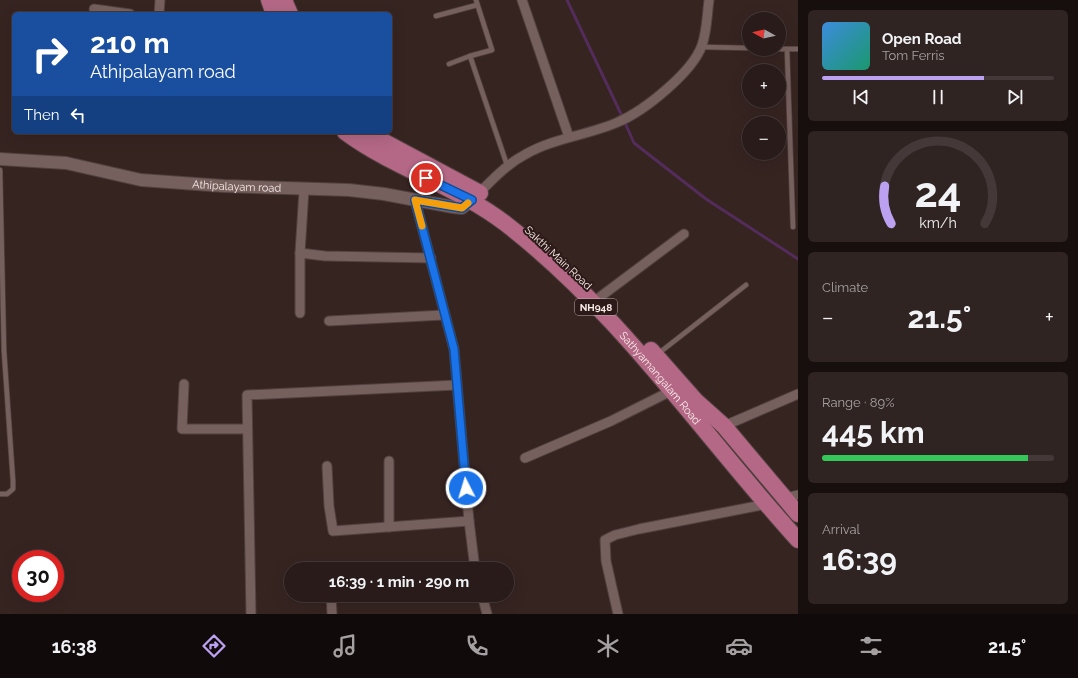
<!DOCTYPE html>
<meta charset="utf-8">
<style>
:root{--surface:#281b19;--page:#302422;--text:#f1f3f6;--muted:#a5a1a2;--line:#443938;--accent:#bca0f2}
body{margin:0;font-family:Raleway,sans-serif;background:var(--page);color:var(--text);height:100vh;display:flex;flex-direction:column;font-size:15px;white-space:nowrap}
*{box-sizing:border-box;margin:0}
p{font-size:13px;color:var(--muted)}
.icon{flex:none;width:22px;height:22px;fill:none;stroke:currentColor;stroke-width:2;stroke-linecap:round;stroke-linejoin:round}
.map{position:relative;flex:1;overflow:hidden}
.drawer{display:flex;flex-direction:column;gap:10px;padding:10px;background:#160f0e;width:280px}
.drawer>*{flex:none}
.guide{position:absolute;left:12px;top:12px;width:380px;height:122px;border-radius:6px;box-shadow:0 4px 16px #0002,0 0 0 1px var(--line);background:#1a4fa0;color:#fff;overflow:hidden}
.needle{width:26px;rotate:278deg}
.buttons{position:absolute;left:742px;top:12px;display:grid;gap:8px}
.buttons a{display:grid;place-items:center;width:44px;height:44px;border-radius:50%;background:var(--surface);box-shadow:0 4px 16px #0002,0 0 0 1px var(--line);font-size:20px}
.speed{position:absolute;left:12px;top:550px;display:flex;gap:8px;font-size:20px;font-weight:700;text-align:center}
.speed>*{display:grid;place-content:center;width:52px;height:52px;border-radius:50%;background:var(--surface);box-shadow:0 4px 16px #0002,0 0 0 1px var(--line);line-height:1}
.speed .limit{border:6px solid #d22;background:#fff;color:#111}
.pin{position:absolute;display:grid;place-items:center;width:34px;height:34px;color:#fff;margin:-17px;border:2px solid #fff;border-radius:50%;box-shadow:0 1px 4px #0007}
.me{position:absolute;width:44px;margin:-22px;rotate:355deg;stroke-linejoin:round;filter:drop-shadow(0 0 3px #0008)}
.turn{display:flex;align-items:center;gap:14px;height:84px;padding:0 12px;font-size:18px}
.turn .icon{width:52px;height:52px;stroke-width:2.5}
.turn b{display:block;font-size:28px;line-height:34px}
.then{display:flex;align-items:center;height:38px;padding:0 12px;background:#0003;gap:8px;font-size:15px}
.big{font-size:30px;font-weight:700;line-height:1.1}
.drawer .widget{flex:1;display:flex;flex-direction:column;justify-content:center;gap:6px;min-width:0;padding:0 14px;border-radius:6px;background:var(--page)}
.drawer .dial{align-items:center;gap:0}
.dial svg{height:104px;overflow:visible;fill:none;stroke:var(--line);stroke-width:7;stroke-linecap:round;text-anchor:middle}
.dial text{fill:var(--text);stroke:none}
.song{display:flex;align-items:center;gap:12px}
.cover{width:48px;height:48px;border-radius:6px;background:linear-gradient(135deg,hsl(210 70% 55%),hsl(160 70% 35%))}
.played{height:4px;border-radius:2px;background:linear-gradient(90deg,var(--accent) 70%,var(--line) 70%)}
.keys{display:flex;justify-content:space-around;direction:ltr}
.heat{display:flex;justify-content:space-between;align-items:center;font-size:22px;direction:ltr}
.charge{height:6px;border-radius:3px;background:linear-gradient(90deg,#34c759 89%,var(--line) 0)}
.trip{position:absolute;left:284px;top:562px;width:230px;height:40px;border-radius:20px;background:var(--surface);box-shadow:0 4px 16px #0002,0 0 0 1px var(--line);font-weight:700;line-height:40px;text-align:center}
.dock{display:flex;height:64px;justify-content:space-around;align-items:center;background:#100b0a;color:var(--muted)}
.dock .icon{width:28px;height:28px}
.dock .current{color:var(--accent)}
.dock b{font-size:18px;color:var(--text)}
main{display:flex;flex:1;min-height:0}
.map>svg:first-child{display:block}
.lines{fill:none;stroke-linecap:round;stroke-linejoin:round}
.stream{stroke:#532c5b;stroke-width:3}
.service-casing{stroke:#51413f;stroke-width:6}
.minor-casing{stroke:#51413f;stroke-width:11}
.tertiary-casing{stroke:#51413f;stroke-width:14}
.trunk-casing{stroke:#51413f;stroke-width:18}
.service{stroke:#76605d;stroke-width:4.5}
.minor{stroke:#76605d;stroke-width:9}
.tertiary{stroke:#76605d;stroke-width:12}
.trunk{stroke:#b46886;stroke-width:16}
.route-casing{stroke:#114b97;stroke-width:10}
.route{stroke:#1a73e8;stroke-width:7}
.slow{stroke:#f59e0b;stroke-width:7}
.labels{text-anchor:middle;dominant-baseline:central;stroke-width:4;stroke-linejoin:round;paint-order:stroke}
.shield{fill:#2c1a18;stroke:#baacaa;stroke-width:1}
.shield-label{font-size:10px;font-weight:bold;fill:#f7eae8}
.street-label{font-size:11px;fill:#f7eae8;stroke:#2c1a18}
</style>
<main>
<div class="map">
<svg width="798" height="614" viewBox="0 0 798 614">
<rect width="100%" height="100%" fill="#362421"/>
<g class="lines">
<g class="stream">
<path d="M567,0l54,114"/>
<path d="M626,125l8,18 72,56 92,60"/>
</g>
<g class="service-casing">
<g id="service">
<path d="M476,0l16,50 -22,6 37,109"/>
<path d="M436,16l41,-11"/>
<path d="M702,47l47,1"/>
<path d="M776,49h22"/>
<path d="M787,49l6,178"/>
<path d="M449,64l21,-8"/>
<path d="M0,170l4,181 9,130v8l-6,5h-7"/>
<path d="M659,353l87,-68"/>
</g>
</g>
<g class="minor-casing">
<g id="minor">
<path d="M522,0l47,137"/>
<path d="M94,9l36,5"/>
<path d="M159,14l1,-14"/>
<path d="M304,190l-4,63 25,3 106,2"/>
<path d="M479,193c15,-15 28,-29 47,-39 28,-16 63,-19 92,-32 26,-11 75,-50 84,-77 5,-14 5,-30 7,-45"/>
<path d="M415,200l39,149 15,172 6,48"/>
<path d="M600,297l84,-63"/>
<path d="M300,313v-60"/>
<path d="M329,321l115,-6"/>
<path d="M184,384l-2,45h65"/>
<path d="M724,426l74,-32"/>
<path d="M525,458l86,-37 60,-30"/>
<path d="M327,466l2,40 4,25 136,-10"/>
<path d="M785,498l13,-3"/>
<path d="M389,527v-66"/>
<path d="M331,595l1,19"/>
<path d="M482,595l5,19"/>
<path d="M251,614l-4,-219 210,-10"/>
<path d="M618,614l-12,-53 -1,-21 10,-5 24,-6 128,-25"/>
</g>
</g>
<g class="tertiary-casing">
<g id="tertiary">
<path id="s1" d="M0,159l66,4 75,17 83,6 125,4 35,4 69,13 9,1 14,-12"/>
</g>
</g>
<g class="trunk-casing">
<g id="trunk">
<path d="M269,0l5,14"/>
<path d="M284,0l6,14"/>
<path id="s2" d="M345,132c50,37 112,54 161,92 114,88 196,210 292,316"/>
<path d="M366,132l114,61"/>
<path d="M651,350l45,51 28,25 74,88"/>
</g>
</g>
<use href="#service" class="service"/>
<use href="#minor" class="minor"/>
<use href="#tertiary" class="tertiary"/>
<use href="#trunk" class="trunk"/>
</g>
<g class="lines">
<g class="route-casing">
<path id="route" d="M426,178l46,22 -10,8 -47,-8 39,149 12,139"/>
</g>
<use href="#route" class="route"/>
<path class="slow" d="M422,226l-7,-26 47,8 6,-5"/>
</g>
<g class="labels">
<rect class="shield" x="575" y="299" width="42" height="16" rx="3"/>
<g class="shield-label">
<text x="596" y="307">NH948</text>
</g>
<g class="street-label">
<text stroke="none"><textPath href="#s1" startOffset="239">Athipalayam road</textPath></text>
<text transform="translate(558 258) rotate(43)">Sakthi Main Road</text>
<text stroke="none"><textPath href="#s2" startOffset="404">Sathyamangalam Road</textPath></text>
</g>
</g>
</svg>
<div class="buttons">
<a><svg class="needle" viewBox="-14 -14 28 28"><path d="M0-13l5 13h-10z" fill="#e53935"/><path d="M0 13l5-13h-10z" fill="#a5a1a2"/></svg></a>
<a>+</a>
<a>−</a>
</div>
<div class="speed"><div class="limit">30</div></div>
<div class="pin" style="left:426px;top:178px;background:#d93025"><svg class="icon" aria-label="arrive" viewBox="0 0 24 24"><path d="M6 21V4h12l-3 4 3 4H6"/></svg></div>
<svg class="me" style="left:466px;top:488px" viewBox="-20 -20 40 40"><circle r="17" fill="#1a73e8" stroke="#fff" stroke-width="3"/><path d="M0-11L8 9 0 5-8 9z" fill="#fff"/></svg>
<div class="trip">16:39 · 1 min · 290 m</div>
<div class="guide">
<div class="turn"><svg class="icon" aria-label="right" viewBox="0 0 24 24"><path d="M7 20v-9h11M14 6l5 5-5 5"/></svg><div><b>210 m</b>Athipalayam road</div></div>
<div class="then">Then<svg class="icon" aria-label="left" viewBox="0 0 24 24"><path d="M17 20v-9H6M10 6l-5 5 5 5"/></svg></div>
</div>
</div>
<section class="drawer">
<div class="widget">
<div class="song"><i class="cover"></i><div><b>Open Road</b><p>Tom Ferris</p></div></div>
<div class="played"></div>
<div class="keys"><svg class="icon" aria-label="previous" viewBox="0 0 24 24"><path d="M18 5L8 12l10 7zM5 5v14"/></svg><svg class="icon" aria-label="pause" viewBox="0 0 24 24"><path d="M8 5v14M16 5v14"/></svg><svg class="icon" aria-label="next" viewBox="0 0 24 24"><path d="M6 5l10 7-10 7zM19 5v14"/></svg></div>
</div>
<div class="widget dial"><svg viewBox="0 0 100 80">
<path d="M14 69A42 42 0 1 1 86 69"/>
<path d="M14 69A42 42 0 0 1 9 40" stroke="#bca0f2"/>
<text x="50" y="56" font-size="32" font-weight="700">24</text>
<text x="50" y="72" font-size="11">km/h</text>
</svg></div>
<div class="widget"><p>Climate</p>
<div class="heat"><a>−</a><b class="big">21.5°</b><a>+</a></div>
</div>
<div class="widget"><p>Range · 89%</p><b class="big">445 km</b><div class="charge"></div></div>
<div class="widget"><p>Arrival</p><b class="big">16:39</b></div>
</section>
</main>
<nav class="dock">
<b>16:38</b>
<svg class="icon current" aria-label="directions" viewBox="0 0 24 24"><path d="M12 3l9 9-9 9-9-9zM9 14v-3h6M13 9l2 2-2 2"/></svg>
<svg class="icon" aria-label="music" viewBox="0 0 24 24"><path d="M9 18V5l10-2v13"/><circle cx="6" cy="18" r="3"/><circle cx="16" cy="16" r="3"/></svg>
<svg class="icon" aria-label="phone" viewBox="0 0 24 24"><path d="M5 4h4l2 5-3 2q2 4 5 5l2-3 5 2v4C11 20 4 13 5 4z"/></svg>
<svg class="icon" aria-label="climate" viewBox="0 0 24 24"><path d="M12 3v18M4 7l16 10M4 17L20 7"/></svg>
<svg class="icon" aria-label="car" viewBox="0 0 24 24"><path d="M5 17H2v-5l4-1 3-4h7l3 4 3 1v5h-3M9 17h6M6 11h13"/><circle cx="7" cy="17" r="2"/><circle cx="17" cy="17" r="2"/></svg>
<svg class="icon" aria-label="filters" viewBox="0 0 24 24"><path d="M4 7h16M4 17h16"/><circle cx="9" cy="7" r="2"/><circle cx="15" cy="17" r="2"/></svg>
<b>21.5°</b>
</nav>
